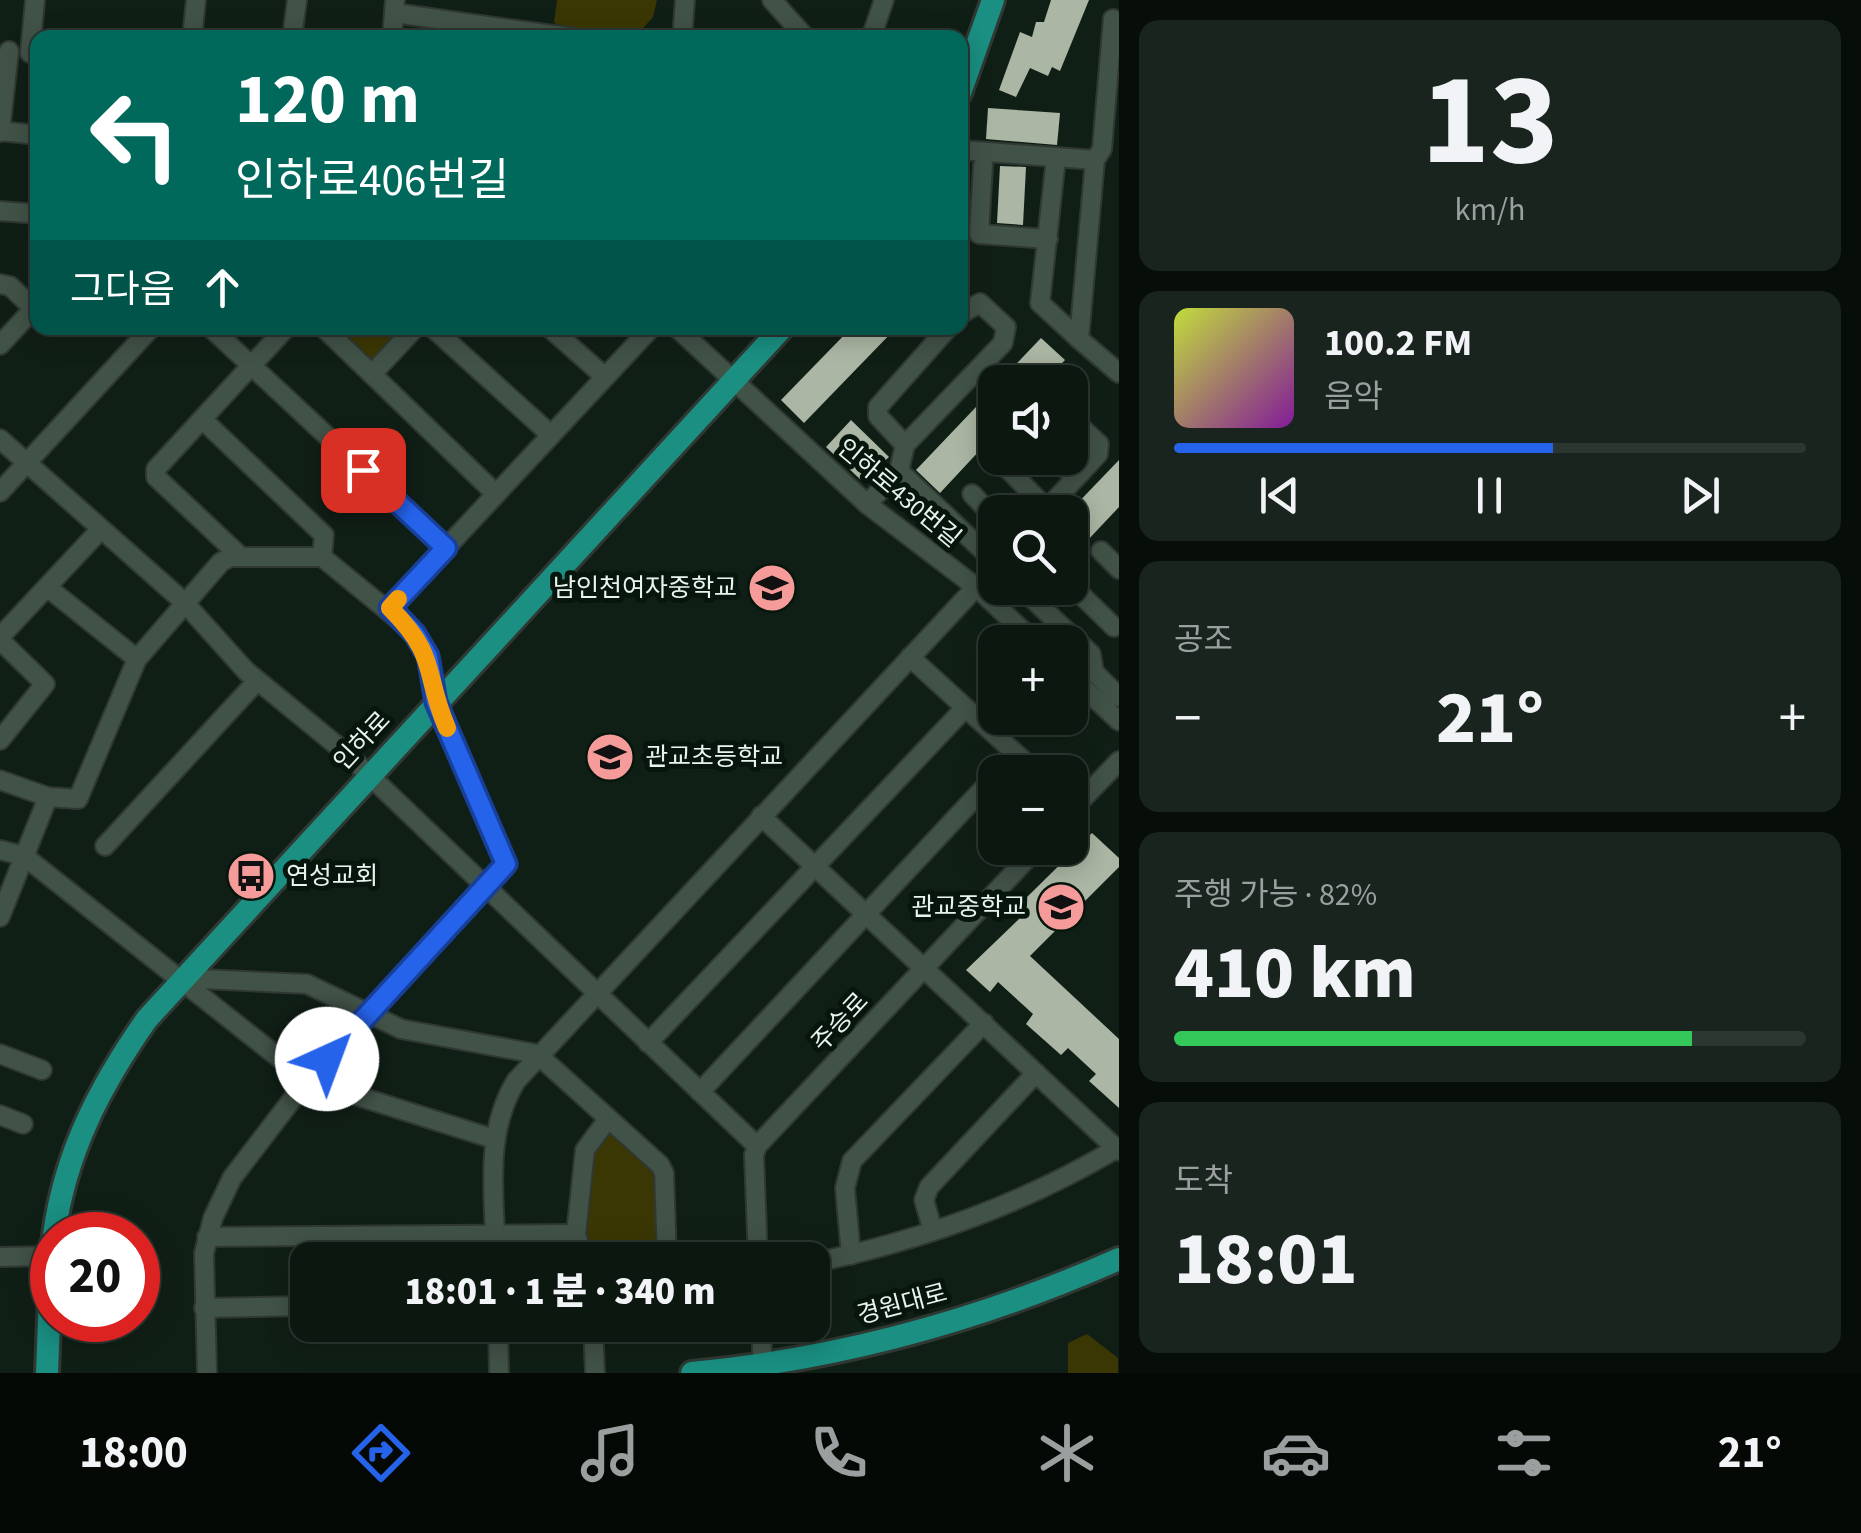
<!DOCTYPE html>
<html lang="ko">
<meta charset="utf-8">
<style>
:root{--surface:#0c1710;--page:#1a241e;--text:#f1f3f6;--muted:#9a9f9f;--line:#2c3630;--accent:#2563eb}
body{margin:0;font-family:"Source Sans 3","Noto Sans KR",sans-serif;background:var(--page);color:var(--text);height:100vh;display:flex;flex-direction:column;font-size:38px;white-space:nowrap}
*{box-sizing:border-box;margin:0}
p{font-size:32px;color:var(--muted)}
.icon{flex:none;width:55px;height:55px;fill:none;stroke:currentColor;stroke-width:2;stroke-linecap:round;stroke-linejoin:round}
.map{position:relative;flex:1;overflow:hidden}
.panel{display:flex;flex-direction:column;gap:20px;padding:20px;background:#070d09;width:742px}
.panel>*{flex:none}
.guide{position:absolute;left:30px;top:30px;width:938px;height:305px;border-radius:20px;box-shadow:0 5px 25px #0003,0 0 0 2px var(--line);background:#00695c;color:#fff;overflow:hidden}
.fabs{position:absolute;left:978px;top:365px;display:grid;gap:20px}
.fabs a{display:grid;place-items:center;width:110px;height:110px;border-radius:20px;background:var(--surface);box-shadow:0 5px 25px #0003,0 0 0 2px var(--line);font-size:50px}
.speed{position:absolute;left:30px;top:1212px;display:flex;gap:20px;font-size:50px;font-weight:700;text-align:center}
.speed>*{display:grid;place-content:center;width:130px;height:130px;border-radius:50%;background:var(--surface);box-shadow:0 5px 25px #0003,0 0 0 2px var(--line);line-height:1}
.speed .limit{border:15px solid #d22;background:#fff;color:#111}
.pin{position:absolute;display:grid;place-items:center;width:85px;height:85px;color:#fff;margin:-42px;border-radius:20px;box-shadow:0 5px 15px #0006}
.me{position:absolute;width:110px;margin:-55px;rotate:43deg;stroke-linejoin:round;filter:drop-shadow(0 0 8px #0008)}
.turn{display:flex;align-items:center;gap:35px;height:210px;padding:0 40px;font-size:45px}
.turn .icon{width:130px;height:130px;stroke-width:2.5}
.turn b{display:block;font-size:70px;line-height:85px}
.then{display:flex;align-items:center;height:95px;padding:0 40px;background:#0003;gap:20px;font-size:38px}
.big{font-size:75px;font-weight:800;line-height:1.1}
.panel .widget{flex:1;display:flex;flex-direction:column;justify-content:center;gap:15px;min-width:0;padding:0 35px;border-radius:20px;background:var(--page)}
.panel .dial{align-items:center;gap:0}
.dial b{font-size:130px;line-height:1}
.song{display:flex;align-items:center;gap:30px}
.cover{width:120px;height:120px;border-radius:15px;background:linear-gradient(135deg,hsl(70 70% 55%),hsl(290 70% 35%))}
.played{height:10px;border-radius:5px;background:linear-gradient(90deg,var(--accent) 60%,var(--line) 60%)}
.keys{display:flex;justify-content:space-around;direction:ltr}
.heat{display:flex;justify-content:space-between;align-items:center;font-size:55px;direction:ltr}
.charge{height:15px;border-radius:8px;background:linear-gradient(90deg,#34c759 82%,var(--line) 0)}
.trip{position:absolute;left:290px;top:1242px;width:540px;height:100px;border-radius:20px;background:var(--surface);box-shadow:0 5px 25px #0003,0 0 0 2px var(--line);font-weight:800;line-height:100px;text-align:center}
.tabs{display:flex;height:160px;justify-content:space-around;align-items:center;background:#050906;color:var(--muted)}
.tabs .icon{width:70px;height:70px}
.tabs .on{color:var(--accent)}
.tabs b{font-size:45px;color:var(--text)}
main{display:flex;flex:1;min-height:0}
.map>svg:first-child{display:block}
.green{fill:#3b3704}
.building{fill:#acb6a4}
.lines{fill:none;stroke-linecap:round;stroke-linejoin:round}
.minor-casing{stroke:#2f3832;stroke-width:22}
.major-casing{stroke:#2f3832;stroke-width:28}
.minor{stroke:#415247;stroke-width:18}
.major{stroke:#1a8f82;stroke-width:22}
.route-casing{stroke:#184099;stroke-width:25}
.route{stroke:#2563eb;stroke-width:18}
.slow{stroke:#f59e0b;stroke-width:18}
.labels{text-anchor:middle;dominant-baseline:central;stroke-width:10;stroke-linejoin:round;paint-order:stroke}
.street-label{font-size:25px;fill:#e9f3ed;stroke:#07160d}
.poi-label{font-size:25px;fill:#e9f3ed;stroke:#07160d;text-anchor:end}
</style>
<main>
<div class="map">
<svg width="1119" height="1373" viewBox="0 0 1119 1373">
<rect width="100%" height="100%" fill="#101f16"/>
<g class="green">
<path d="M557,0h100l-4,17 -19,21 -41,-1 -39,-14z"/>
<path d="M337,328h69l-33,34z"/>
<path d="M612,1128l47,48 2,84h-71l-10,-25 10,-28 1,-49z"/>
<path d="M1087,1334l31,24v15h-50v-30z"/>
</g>
<g class="building">
<path d="M1051,0h38l-29,71 -8,-4 -4,9 -18,-8 -14,29 -17,-7 21,-58 12,5 4,-15h8z"/>
<path d="M988,108l72,5 -3,32 -71,-6z"/>
<path d="M1000,166l26,1 -3,58 -26,-2z"/>
<path d="M851,328h45l-92,95 -23,-23z"/>
<path d="M1041,338l24,22 -21,22h-45z"/>
<path d="M995,387v47l-55,59 -24,-23z"/>
<path d="M851,420l38,37 -27,24 -36,-34z"/>
<path d="M1119,460v47l-49,52v-48z"/>
<path d="M1092,833l27,25v9l-89,89 89,83v69l-30,-27 7,-7 -28,-26 -7,7 -35,-31 7,-10 -35,-32 -8,10 -24,-22 53,-51 -5,-4 11,-16z"/>
</g>
<g class="lines">
<g class="minor-casing">
<g id="minor">
<path d="M772,0l34,38"/>
<path d="M394,13l181,25"/>
<path d="M1113,19l-11,130 -7,11 -16,179 40,34"/>
<path d="M683,26l2,-26"/>
<path d="M192,38l4,-38"/>
<path d="M292,38l5,-38"/>
<path d="M392,38l3,-38"/>
<path d="M871,38l13,-38"/>
<path d="M30,53l5,-53"/>
<path d="M0,131l38,4"/>
<path d="M0,132l9,-81"/>
<path d="M960,150l135,10"/>
<path d="M1056,158l-16,145 39,36"/>
<path d="M983,165l-4,69 69,5"/>
<path d="M0,211l38,3"/>
<path d="M0,284l10,2 23,22"/>
<path d="M211,328l235,219"/>
<path d="M324,328l172,166"/>
<path d="M433,328l118,107"/>
<path d="M550,328l55,49"/>
<path d="M677,328l190,176 109,83 59,55"/>
<path d="M0,345l38,-41"/>
<path d="M372,374l43,-46"/>
<path d="M202,419l122,116 -2,22"/>
<path d="M0,439l184,163 62,69 100,82 411,393"/>
<path d="M905,445l-27,-29v-9l70,-79"/>
<path d="M1055,458l21,20"/>
<path d="M1001,462l46,47"/>
<path d="M899,471l96,91"/>
<path d="M0,492l151,-164"/>
<path d="M972,494l23,24"/>
<path d="M867,504l32,-33 6,-26 98,-102 3,-16 -26,-24 -20,11"/>
<path d="M1044,512l54,-58 1,-10 -29,-27"/>
<path d="M1101,551l18,18"/>
<path d="M241,557l-85,-80v-8l130,-141"/>
<path d="M1070,584l44,43"/>
<path d="M47,587l90,72"/>
<path d="M1021,588l70,66 3,18 25,25"/>
<path d="M390,608l261,-280"/>
<path d="M0,637l101,-108"/>
<path d="M0,640l45,44 -45,56"/>
<path d="M910,657l126,115"/>
<path d="M1070,675l49,46"/>
<path d="M0,780l48,17 30,2 59,-140 84,-97 10,-5h91l93,76 13,23 8,47 71,161 -200,216 -75,98 -19,40 -9,35 3,120"/>
<path d="M1070,812l49,-51"/>
<path d="M761,816l358,335"/>
<path d="M105,846l152,-165"/>
<path d="M0,850l24,6 283,224 187,59"/>
<path d="M0,917l48,-120"/>
<path d="M180,978l127,6 94,45 136,25 123,111 4,8 3,87"/>
<path d="M648,1043l317,-335"/>
<path d="M0,1054l42,16"/>
<path d="M700,1092l295,-316"/>
<path d="M0,1115l23,9"/>
<path d="M933,1231l-9,-31 5,-13 107,-114"/>
<path d="M207,1237l369,-3"/>
<path d="M851,1255l-6,-67 7,-27 132,-138"/>
<path d="M0,1257l51,-1"/>
<path d="M496,1260c-1,-61 -13,-125 20,-179l460,-494"/>
<path d="M584,1260l-8,-26 9,-84 23,-31"/>
<path d="M758,1260l-4,-105 3,-9 280,-298"/>
<path d="M812,1263c108,-22 212,-59 307,-116"/>
<path d="M204,1308l104,-2"/>
<path d="M498,1325l1,48"/>
<path d="M593,1325l2,48"/>
<path d="M761,1325l2,48"/>
</g>
</g>
<g class="major-casing">
<g id="major">
<path d="M960,93l33,-93"/>
<path d="M54,1235c11,-82 46,-149 93,-216l635,-691"/>
<path d="M47,1373l5,-129"/>
<path d="M692,1373c146,-14 292,-54 427,-114"/>
</g>
</g>
<use href="#minor" class="minor"/>
<use href="#major" class="major"/>
</g>
<g class="lines">
<g class="route-casing">
<path id="route" d="M327,1059l179,-195 -70,-162 -8,-46 -13,-22 -25,-26 56,-60 -83,-78"/>
</g>
<use href="#route" class="route"/>
<path class="slow" d="M398,599l-8,9c49,49 33,64 57,120"/>
</g>
<defs>
<g id="school-disc" transform="scale(2.5)"><circle r="9.5" fill="#f59b99" stroke="#07160d"/><path d="M0-5L7-2L0 1L-7-2ZM-4 1L0 2.5L4 1V4Q0 6-4 4Z" fill="#111"/></g>
<g id="bus-disc" transform="scale(2.5)"><circle r="9.5" fill="#f59b99" stroke="#07160d"/><path d="M-5-6H5V4H4V6H2V4H-2V6H-4V4H-5ZM-3.5-4V0h7V-4ZM-3.5 1.2v1.5H-2V1.2ZM2 1.2v1.5H3.5V1.2Z" fill="#111"/></g>
</defs>
<g fill-rule="evenodd">
<use href="#school-disc" x="772" y="588"/>
<use href="#school-disc" x="610" y="757"/>
<use href="#bus-disc" x="251" y="876"/>
<use href="#school-disc" x="1061" y="907"/>
</g>
<g class="labels">
<g class="street-label">
<text transform="translate(899 493) rotate(40)">인하로430번길</text>
<text transform="translate(362 741) rotate(-47)">인하로</text>
<text transform="translate(840 1022) rotate(-47)">주승로</text>
<text transform="translate(902 1304) rotate(-15)">경원대로</text>
</g>
<g class="poi-label">
<text x="737" y="588">남인천여자중학교</text>
<text x="645" y="757" text-anchor="start">관교초등학교</text>
<text x="286" y="876" text-anchor="start">연성교회</text>
<text x="1026" y="907">관교중학교</text>
</g>
</g>
</svg>
<div class="fabs">
<a><svg class="icon" aria-label="sound" viewBox="0 0 24 24"><path d="M4 9h4l5-4v14l-5-4H4zM17 9q2 3 0 6"/></svg></a>
<a><svg class="icon" aria-label="search" viewBox="0 0 24 24"><circle cx="10" cy="10" r="6"/><path d="M15 15l6 6"/></svg></a>
<a>+</a>
<a>−</a>
</div>
<div class="speed"><div class="limit">20</div></div>
<div class="pin" style="left:363px;top:470px;background:#d93025"><svg class="icon" aria-label="arrive" viewBox="0 0 24 24"><path d="M6 21V4h12l-3 4 3 4H6"/></svg></div>
<svg class="me" style="left:327px;top:1059px" viewBox="-20 -20 40 40"><circle r="19" fill="#fff"/><path d="M0-13L10 11 0 6-10 11z" fill="#2563eb"/></svg>
<div class="trip">18:01 · 1 분 · 340 m</div>
<div class="guide">
<div class="turn"><svg class="icon" aria-label="left" viewBox="0 0 24 24"><path d="M17 20v-9H6M10 6l-5 5 5 5"/></svg><div><b>120 m</b>인하로406번길</div></div>
<div class="then">그다음<svg class="icon" aria-label="ahead" viewBox="0 0 24 24"><path d="M12 20V5M6 11l6-6 6 6"/></svg></div>
</div>
</div>
<section class="panel">
<div class="widget dial"><b>13</b><p>km/h</p></div>
<div class="widget">
<div class="song"><i class="cover"></i><div><b>100.2 FM</b><p>음악</p></div></div>
<div class="played"></div>
<div class="keys"><svg class="icon" aria-label="previous" viewBox="0 0 24 24"><path d="M18 5L8 12l10 7zM5 5v14"/></svg><svg class="icon" aria-label="pause" viewBox="0 0 24 24"><path d="M8 5v14M16 5v14"/></svg><svg class="icon" aria-label="next" viewBox="0 0 24 24"><path d="M6 5l10 7-10 7zM19 5v14"/></svg></div>
</div>
<div class="widget"><p>공조</p>
<div class="heat"><a>−</a><b class="big">21°</b><a>+</a></div>
</div>
<div class="widget"><p>주행 가능 · 82%</p><b class="big">410 km</b><div class="charge"></div></div>
<div class="widget"><p>도착</p><b class="big">18:01</b></div>
</section>
</main>
<nav class="tabs">
<b>18:00</b>
<svg class="icon on" aria-label="directions" viewBox="0 0 24 24"><path d="M12 3l9 9-9 9-9-9zM9 14v-3h6M13 9l2 2-2 2"/></svg>
<svg class="icon" aria-label="music" viewBox="0 0 24 24"><path d="M9 18V5l10-2v13"/><circle cx="6" cy="18" r="3"/><circle cx="16" cy="16" r="3"/></svg>
<svg class="icon" aria-label="phone" viewBox="0 0 24 24"><path d="M5 4h4l2 5-3 2q2 4 5 5l2-3 5 2v4C11 20 4 13 5 4z"/></svg>
<svg class="icon" aria-label="climate" viewBox="0 0 24 24"><path d="M12 3v18M4 7l16 10M4 17L20 7"/></svg>
<svg class="icon" aria-label="car" viewBox="0 0 24 24"><path d="M5 17H2v-5l4-1 3-4h7l3 4 3 1v5h-3M9 17h6M6 11h13"/><circle cx="7" cy="17" r="2"/><circle cx="17" cy="17" r="2"/></svg>
<svg class="icon" aria-label="filters" viewBox="0 0 24 24"><path d="M4 7h16M4 17h16"/><circle cx="9" cy="7" r="2"/><circle cx="15" cy="17" r="2"/></svg>
<b>21°</b>
</nav>
